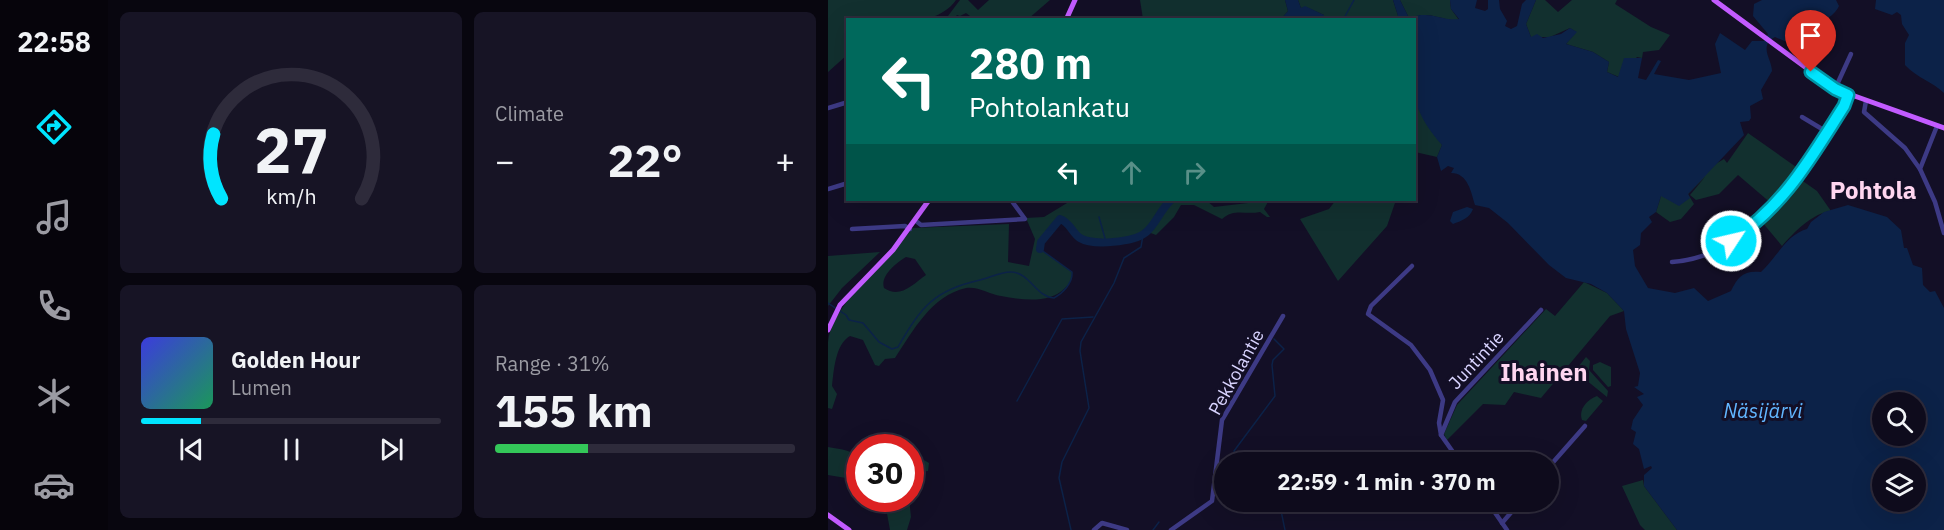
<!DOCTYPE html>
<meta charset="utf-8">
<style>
:root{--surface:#0e0b1c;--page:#171425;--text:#f1f3f6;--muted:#9b9ba3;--line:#2e2b3b;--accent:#00e5ff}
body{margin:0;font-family:"IBM Plex Sans",sans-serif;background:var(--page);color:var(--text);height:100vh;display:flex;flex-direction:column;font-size:22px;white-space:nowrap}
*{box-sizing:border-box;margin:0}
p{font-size:20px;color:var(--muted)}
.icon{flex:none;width:33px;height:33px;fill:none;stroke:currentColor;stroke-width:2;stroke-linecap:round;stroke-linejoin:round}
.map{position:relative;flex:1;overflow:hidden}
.side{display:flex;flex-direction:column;gap:12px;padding:12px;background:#08060f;width:720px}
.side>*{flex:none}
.banner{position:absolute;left:18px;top:18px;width:570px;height:183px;border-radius:0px;box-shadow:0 6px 24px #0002,0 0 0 2px var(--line);background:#00695c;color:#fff;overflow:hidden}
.tools{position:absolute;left:1044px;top:392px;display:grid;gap:12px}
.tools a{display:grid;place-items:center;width:54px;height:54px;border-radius:50%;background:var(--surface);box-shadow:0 6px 24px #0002,0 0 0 2px var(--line);font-size:30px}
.speed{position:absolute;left:18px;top:434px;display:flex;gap:12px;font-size:30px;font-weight:700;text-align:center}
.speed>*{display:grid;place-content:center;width:78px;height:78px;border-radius:50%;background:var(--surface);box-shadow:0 6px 24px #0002,0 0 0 2px var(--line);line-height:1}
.speed .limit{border:9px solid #d22;background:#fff;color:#111}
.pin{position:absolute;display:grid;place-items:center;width:51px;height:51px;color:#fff;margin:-62px -26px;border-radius:50% 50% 50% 0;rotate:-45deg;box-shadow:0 0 6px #0007}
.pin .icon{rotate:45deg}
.me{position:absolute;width:66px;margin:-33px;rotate:55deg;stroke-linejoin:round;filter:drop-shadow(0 0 4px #0008)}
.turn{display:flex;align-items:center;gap:21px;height:126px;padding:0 24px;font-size:27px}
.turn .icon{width:78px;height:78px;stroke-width:2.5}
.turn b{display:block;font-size:42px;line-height:51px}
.lanes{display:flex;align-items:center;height:57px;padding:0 24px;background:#0003;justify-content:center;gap:30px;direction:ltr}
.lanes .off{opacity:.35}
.big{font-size:45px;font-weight:700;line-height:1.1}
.side .widget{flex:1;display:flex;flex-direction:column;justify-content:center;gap:9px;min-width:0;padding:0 21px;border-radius:9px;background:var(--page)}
.side .dial{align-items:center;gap:0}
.dial svg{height:156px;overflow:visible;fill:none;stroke:var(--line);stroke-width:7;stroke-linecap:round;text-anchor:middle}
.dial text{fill:var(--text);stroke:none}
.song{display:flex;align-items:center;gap:18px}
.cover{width:72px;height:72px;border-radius:9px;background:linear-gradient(135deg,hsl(240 70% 55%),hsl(150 70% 35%))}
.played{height:6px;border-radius:3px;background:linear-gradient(90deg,var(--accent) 20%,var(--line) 20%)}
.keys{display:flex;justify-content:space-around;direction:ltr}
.heat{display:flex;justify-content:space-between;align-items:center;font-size:33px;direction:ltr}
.charge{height:9px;border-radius:4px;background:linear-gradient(90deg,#34c759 31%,var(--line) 0)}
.side .tiles{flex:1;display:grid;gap:12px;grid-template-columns:repeat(2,1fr)}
.trip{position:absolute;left:386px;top:452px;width:345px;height:60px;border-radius:30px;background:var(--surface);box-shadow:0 6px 24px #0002,0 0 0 2px var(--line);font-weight:700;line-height:60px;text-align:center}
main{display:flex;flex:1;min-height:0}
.menu{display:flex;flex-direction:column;width:108px;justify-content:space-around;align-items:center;background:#06040b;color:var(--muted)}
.menu .icon{width:42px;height:42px}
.menu .selected{color:var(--accent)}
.menu b{font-size:27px;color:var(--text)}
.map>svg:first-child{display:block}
.green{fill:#12302f;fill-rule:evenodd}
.water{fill:#0c2248;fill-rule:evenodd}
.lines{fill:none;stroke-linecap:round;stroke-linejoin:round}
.stream{stroke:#0c2248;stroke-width:1.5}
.river{stroke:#0c2248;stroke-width:8}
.minor{stroke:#3d3a85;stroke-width:4.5}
.major{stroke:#c25bff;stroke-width:5}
.route-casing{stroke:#0095a6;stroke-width:15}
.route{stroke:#00e5ff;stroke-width:10}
.labels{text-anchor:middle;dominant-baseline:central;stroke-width:6;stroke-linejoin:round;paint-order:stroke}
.street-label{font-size:18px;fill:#d9d4ff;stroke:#130f26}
.water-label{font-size:20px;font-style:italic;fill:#62b6ff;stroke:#130f26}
.district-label{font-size:24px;font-weight:bold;fill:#ffd6f0;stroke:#130f26}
</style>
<main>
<nav class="menu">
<b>22:58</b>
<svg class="icon selected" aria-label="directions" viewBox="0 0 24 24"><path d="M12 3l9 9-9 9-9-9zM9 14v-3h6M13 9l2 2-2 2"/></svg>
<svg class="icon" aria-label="music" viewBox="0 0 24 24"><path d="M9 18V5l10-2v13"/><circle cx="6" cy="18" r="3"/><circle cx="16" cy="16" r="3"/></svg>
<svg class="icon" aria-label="phone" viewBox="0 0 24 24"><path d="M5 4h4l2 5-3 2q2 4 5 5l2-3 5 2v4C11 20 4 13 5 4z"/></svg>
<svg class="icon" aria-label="climate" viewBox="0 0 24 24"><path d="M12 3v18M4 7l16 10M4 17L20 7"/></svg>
<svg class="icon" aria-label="car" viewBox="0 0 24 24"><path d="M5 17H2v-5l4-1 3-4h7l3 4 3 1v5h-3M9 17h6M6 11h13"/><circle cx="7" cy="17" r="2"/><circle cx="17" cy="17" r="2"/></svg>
</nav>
<section class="side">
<div class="tiles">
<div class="widget dial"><svg viewBox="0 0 100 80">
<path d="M14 69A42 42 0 1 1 86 69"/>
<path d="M14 69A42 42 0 0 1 10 36" stroke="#00e5ff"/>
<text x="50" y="56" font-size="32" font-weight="700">27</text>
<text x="50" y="72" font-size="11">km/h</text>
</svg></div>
<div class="widget"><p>Climate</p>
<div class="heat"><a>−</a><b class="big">22°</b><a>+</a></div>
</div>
<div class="widget">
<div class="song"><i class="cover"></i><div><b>Golden Hour</b><p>Lumen</p></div></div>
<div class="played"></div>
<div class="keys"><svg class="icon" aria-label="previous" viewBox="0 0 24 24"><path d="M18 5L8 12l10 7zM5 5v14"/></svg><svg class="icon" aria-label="pause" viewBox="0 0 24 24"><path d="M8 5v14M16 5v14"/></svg><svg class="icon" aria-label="next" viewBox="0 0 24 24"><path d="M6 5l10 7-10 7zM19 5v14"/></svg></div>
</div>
<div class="widget"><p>Range · 31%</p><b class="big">155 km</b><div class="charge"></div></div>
</div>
</section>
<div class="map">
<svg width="1116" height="530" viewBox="0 0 1116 530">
<rect width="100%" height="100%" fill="#130f26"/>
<g class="green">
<path d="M0,0h128c-22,31 -74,20 -108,20l-1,35 -19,17z"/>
<path d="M132,0h8l10,10 11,-10h61l-22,19h-60l2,-3 -4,-3 -6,3 -3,-1 -4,4 -5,-3z"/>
<path d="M312,0h145l3,11 -7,8h-138z"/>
<path d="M470,0h95l6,19h-75v-4l-18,-8 -5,1z"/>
<path d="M572,0h50l1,9 8,11c-13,1 -25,-6 -36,-5 -7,0 -8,4 -15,1z"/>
<path d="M708,0h9l13,12 14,-12h45l-2,4 36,23 19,8 -11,15 -16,2 -1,6 -5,-1 -18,20 -12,-5 2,-10 -16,-10 -27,-8 10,-12 -6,-4 -20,9h-19l-5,-13z"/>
<path d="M587,101l27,44 -5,12 -22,-5z"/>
<path d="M920,133l51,36 -27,35 -34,-29 -19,19 -23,6 -6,-5 15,-18 -17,17 6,10 -13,15 -11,3 -14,-10 5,-16 63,-37 3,4z"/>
<path d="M972,179l17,12 14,20c-18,2 -37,21 -49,35l-20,-24 27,-27z"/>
<path d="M244,200h134l8,7 34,-4 2,-3h19l-5,9 6,8h-3l-7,-5c-15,3 -26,-4 -38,7l-28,-14h-13l-7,12 -18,18 -8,-3 -29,10 -35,-2 -24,-21 -19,23 -1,7 32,23c1,7 -2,12 -7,16 -15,16 -43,12 -64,8 -12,-2 -23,-10 -35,-8 -35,8 -53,43 -71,70l-10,1 -6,7 -4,-1 -12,-25 -13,-4c-15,9 -16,34 -18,50l5,8 -5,15 -4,-1c0,-22 0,-45 0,-66 4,-38 61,-84 85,-114l96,-4 -1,38 21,4 6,-27 -9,-21 18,-1zM78,257l9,2 11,16c-14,10 -26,24 -42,13 -4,-12 12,-25 22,-31z"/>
<path d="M508,200h60l-9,26 -49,55 -38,-62 29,-10z"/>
<path d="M52,252l-38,36 -14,18v-50z"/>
<path d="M756,282l23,11 17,18 -14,5 -69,82 -27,-6 -9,13 -22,-1 -36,36 -3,-6 13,-29 89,-96 9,7z"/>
<path d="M758,357l4,4 -1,9 19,21 -1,6 -32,-26z"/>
<path d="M772,362l11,5v19l-3,1 -15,-17v-5z"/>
<path d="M769,396l6,5 -17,20 -4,-1c-4,-11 6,-21 15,-24z"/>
<path d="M0,447c31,5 32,6 31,37l-7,-5 -24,-4z"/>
<path d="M83,456h6l12,7 -1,8 -17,2z"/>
<path d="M815,480l1,6 33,44h-32l-5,-5 -18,-39z"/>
<path d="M47,498h34l2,19 -4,13h-17l-4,-22z"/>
</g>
<g class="water">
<path d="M457,0h13l3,8 4,-2 19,9v4h-51h8l7,-8z"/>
<path d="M565,0h7l8,16c7,2 8,-1 15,-1 12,-1 23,6 36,4l-8,-10 -1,-9h27l-2,8 10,3 3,-2v-9h11l1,9 7,12 -2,5 6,3 6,-3 5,-22 4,-4h10l-10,24 5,13 6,-3 6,4 18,-4 9,-6 7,4 -11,12 27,8 16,10 -2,10 11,5 6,-19h18l-4,20 8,2 12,-20 3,1 -7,13 35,6 32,-7 -6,-29 5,-11 25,17 7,-9h12l4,-7 -15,-18 1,-12 8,-4h74l3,6c-7,16 -30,17 -38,34l-6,1 -4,-4 -2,6 -14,-6c-17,9 -3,22 -3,34l-11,19 2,9 -13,7 1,12 -2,3 -9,1 4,13 -56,59 2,4 -11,8 -18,-10 -5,16 -7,5 3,5 -11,11 -1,12 -7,5 2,16 13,22 27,5 19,-5 14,13 23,-10c7,-15 13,-21 30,-19 16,-15 25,-37 46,-43l4,-7 13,-10 24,-7 39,12 14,13 3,18h3l6,17 9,3 1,17 7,7 5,-1 9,17v222h-267l-33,-44v-11l8,-7 -1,-2 -7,3 -5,-20 -6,-5 3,-12 -5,-3 2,-9 10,-15 -6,-8 7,-3 -10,-7 4,-1 2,-13 -14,-44 -2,-18 -17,-18 -16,-9 -25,-6 -17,-13 -41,-42 -19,-15 -14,-3c-4,-13 -7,-32 -24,-32l3,-5 -6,-2 -7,5 -4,-14 5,-12c-12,-13 -23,-30 -27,-46 -4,-15 0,-61 -1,-79l-15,-1zM1054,402h34v33h-34zM1054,468h34v33h-34z"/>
<path d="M1048,0h68v93c-11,-11 -27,-15 -39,-28v-22l4,-8 -7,-11 -1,-9 -4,-3 -5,3 -17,-6z"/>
<path d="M639,207l6,2c-3,9 -12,12 -20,15l-3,-3 3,-9z"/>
</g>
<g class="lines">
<g class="stream">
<path d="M515,20l11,-20"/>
<path d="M271,217l7,25"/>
<path d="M0,303l18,12 3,5 14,3 16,19 13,7 6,-2c23,-40 36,-57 82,-67 9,-2 22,-9 32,-8 18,1 24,25 42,26 9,-5 19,-15 18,-26l-32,-23"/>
<path d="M189,401l45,-82 31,-2"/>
<path d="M411,462l-5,-11 41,-55 -3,-31 1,-5 11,-11 -10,-10"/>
<path d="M451,501l6,29"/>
<path d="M243,530l-12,-52 3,-16 27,-54 -9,-57 1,-9 33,-59 10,-25 17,-11 2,-12"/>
<path d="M325,530l6,-8"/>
</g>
<path class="river" d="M212,249l1,-7 19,-23c10,3 12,14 20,19 13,8 54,4 65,-5 10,-7 15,-23 26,-33"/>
<g class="minor">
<path d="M1007,89l16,-35"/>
<path d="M1038,101l-2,11 41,36 15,21"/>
<path d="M0,108l20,-6"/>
<path d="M974,117l25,15"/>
<path d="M1109,126l-17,43 15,33 9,31"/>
<path d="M0,189l20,-6"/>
<path d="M88,221l5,4 104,-6 -14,-19"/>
<path d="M24,229l53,-3 5,3"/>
<path d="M844,262c65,-4 109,-62 143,-112 12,-18 25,-35 33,-55"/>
<path d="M584,266l-41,40 -3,8 43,31 19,25 13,30 -4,23 2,12 19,27"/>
<path d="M613,435l14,-33 86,-92"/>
<path d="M720,468l37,-42"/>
<path d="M659,501l20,29"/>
<path d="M674,523l19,-22"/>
<path d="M266,530l8,-7 25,7"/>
<path d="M343,530l41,-29 10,-81 61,-104"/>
</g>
<g class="major">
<path d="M886,0l121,89 109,39"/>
<path d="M238,20l9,-20"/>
<path d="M0,330l12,-25 53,-55 36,-50"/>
<path d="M0,515l21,15"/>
</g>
</g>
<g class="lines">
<g class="route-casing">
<path id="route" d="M903,241c54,-36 79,-82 113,-135l4,-11 -13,-6 -24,-17"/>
</g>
<use href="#route" class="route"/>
</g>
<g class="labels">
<g class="street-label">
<text transform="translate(648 360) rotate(-47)">Juntintie</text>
<text transform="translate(408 372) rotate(-61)">Pekkolantie</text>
</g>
<g class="water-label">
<text x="935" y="410">Näsijärvi</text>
</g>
<g class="district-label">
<text x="1045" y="190">Pohtola</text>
<text x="716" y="372">Ihainen</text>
</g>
</g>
</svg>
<div class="tools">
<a><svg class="icon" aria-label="search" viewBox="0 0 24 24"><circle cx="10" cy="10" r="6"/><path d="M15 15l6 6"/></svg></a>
<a><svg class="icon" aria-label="layers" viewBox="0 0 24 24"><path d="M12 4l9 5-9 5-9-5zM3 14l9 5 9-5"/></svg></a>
</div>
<div class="speed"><div class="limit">30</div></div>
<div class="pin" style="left:983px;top:72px;background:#d93025"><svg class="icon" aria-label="arrive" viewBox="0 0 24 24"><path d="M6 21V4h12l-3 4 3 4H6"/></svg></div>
<svg class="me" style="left:903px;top:241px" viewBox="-20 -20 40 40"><circle r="17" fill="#00e5ff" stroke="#fff" stroke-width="3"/><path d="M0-11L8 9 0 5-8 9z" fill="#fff"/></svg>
<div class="trip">22:59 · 1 min · 370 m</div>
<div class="banner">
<div class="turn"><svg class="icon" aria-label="left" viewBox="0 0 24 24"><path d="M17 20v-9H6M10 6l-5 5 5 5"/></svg><div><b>280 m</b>Pohtolankatu</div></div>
<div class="lanes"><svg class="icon" aria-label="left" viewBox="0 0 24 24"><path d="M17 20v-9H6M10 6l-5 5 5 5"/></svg><svg class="icon off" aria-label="ahead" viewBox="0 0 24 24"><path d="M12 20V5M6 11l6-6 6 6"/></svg><svg class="icon off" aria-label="right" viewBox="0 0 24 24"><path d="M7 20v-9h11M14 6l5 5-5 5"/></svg></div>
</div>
</div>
</main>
